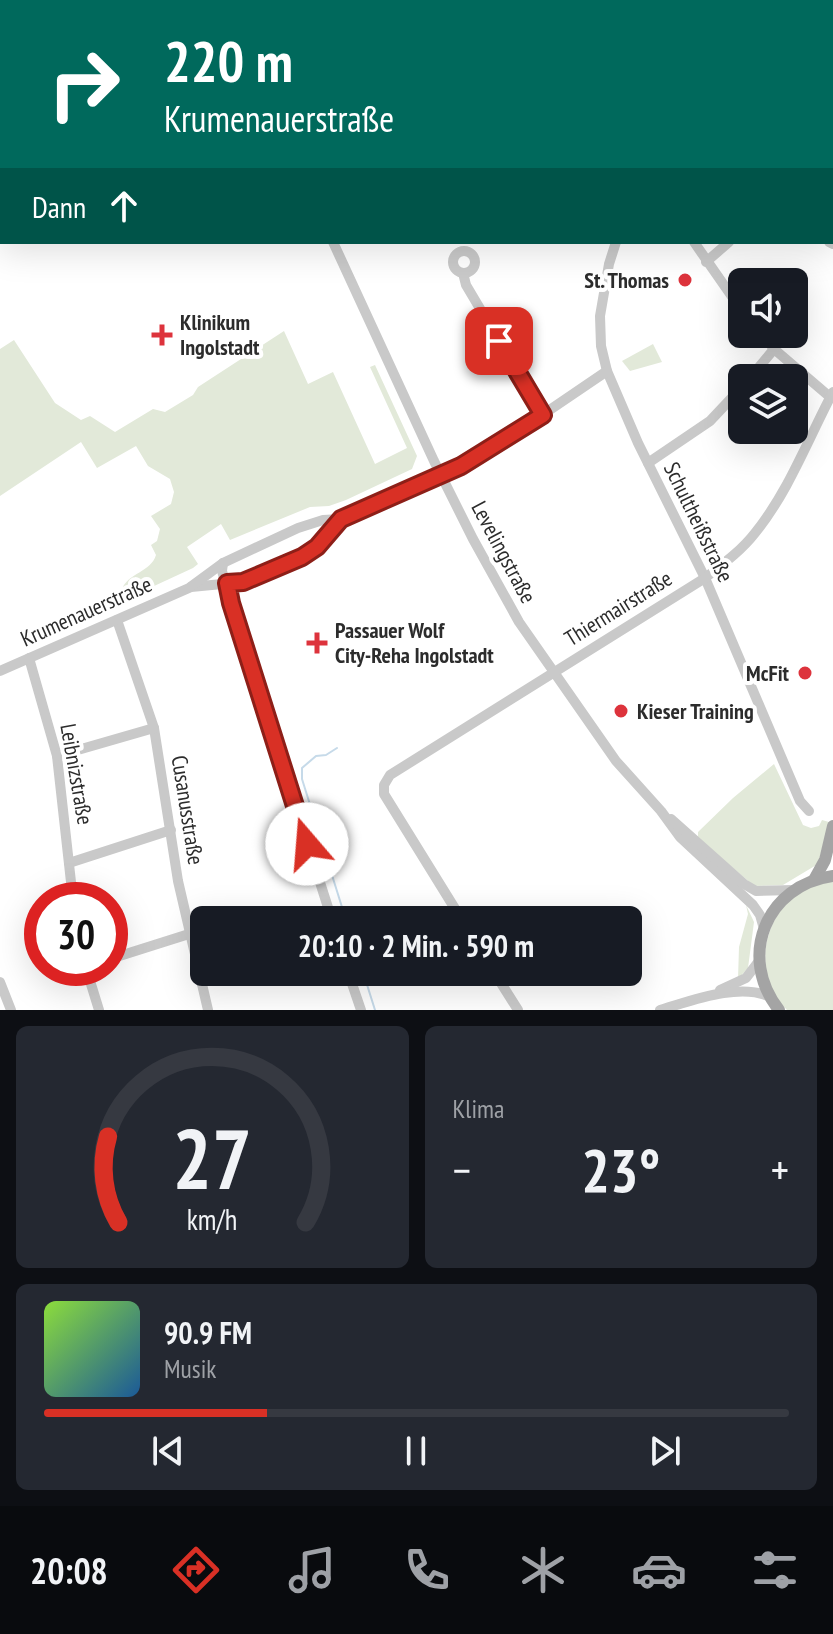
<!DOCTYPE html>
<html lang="de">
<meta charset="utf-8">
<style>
:root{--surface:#171b24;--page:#242831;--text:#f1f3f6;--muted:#9ea1a6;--line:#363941;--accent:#d93025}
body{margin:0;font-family:"PT Sans Narrow",sans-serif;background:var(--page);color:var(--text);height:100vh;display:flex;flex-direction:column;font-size:30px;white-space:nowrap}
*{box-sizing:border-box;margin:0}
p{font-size:26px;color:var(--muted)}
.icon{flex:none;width:44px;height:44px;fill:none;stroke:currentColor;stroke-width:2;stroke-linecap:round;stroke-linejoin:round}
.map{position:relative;height:1010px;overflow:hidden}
.drawer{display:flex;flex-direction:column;gap:16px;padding:16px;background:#0d0f14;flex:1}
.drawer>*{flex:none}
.banner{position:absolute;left:0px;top:0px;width:834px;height:244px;box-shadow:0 8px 32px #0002;background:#00695c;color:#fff;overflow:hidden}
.fabs{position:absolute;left:728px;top:268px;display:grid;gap:16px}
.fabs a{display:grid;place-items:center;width:80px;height:80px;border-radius:12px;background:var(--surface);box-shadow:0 8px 32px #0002;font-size:40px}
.speed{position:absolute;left:24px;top:882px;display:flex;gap:16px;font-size:40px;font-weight:700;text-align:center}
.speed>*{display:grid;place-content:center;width:104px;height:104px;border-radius:50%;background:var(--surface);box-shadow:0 8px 32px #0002;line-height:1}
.speed .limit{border:12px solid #d22;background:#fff;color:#111}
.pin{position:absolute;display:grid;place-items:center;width:68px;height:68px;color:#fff;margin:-34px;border-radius:16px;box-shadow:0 4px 12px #0006}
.me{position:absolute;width:88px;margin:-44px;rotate:342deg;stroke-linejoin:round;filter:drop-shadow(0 0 6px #0008)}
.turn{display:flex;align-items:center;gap:28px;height:168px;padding:0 32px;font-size:36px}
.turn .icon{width:104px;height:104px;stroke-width:2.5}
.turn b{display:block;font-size:56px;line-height:68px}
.then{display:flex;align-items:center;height:76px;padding:0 32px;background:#0003;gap:16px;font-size:30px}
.big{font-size:60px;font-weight:800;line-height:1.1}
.drawer .card{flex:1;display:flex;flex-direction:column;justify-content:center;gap:12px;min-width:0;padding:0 28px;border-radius:12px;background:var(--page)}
.drawer .dial{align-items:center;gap:0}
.dial svg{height:208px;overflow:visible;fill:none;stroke:var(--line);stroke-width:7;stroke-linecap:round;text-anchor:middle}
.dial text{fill:var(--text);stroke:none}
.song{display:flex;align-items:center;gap:24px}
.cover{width:96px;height:96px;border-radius:12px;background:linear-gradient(135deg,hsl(90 70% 55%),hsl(210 70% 35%))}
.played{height:8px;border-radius:4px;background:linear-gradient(90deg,var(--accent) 30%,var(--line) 30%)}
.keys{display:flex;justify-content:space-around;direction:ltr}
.heat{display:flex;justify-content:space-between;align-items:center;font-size:44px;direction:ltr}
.drawer .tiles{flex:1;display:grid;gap:16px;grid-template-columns:1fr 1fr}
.card:last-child{grid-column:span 2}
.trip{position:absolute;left:190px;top:906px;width:452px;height:80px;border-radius:12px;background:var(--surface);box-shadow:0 8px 32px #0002;font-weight:800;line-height:80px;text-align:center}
.menu{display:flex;height:128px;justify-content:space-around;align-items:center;background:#090b0e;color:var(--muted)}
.menu .icon{width:56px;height:56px}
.menu .current{color:var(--accent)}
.menu b{font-size:36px;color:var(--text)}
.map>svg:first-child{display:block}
.green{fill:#e2e9d9}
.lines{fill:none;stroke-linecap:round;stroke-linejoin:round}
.stream{stroke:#c6dae9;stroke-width:2}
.minor{stroke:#c9c9c9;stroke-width:10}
.major{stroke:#a4a4a4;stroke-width:12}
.route-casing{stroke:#8d1f18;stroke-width:20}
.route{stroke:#d93025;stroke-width:14}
.poi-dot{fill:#dd333c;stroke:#fff;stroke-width:3}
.labels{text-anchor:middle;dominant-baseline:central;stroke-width:8;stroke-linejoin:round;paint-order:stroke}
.poi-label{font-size:22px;font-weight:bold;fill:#2c2c2c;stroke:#fff;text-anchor:start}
.street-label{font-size:22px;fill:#2c2c2c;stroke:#fff}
</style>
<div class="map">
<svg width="833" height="1010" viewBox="0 0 833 1010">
<rect width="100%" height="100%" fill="#fff"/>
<g class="green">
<path d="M284,331l24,53 25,-12 42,92 32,-16 -37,-81 5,-2 42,91 -5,13 -66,31 -17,6 -19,1 -80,33 -9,-16 -34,23 11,17 -5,4 -67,31 -4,-10c6,-16 29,-17 34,-34l-5,-10 6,-4 3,-12 -9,-13 20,-12 3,-12 -4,-13 -22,-13 -12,-20 -39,22 -16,-26 -81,54v-147l14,-9 41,63 26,17 9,-4 25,16 38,-23 12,3 28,-17 5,-8z"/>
<path d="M653,344l9,18 -32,9 -8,-10z"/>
<path d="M774,764l29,61 8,3 8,-2 3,-6 7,2 -11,42 -35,21 -29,1 -56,-48v-6l35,-34z"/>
<path d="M833,881v129h-46c-34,-33 -26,-89 10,-116 10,-7 25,-10 36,-13z"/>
<path d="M746,905l8,17 -6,46 -10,11 1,-32 9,-33z"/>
</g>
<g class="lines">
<g class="stream">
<path d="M337,748l-11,7 -10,1 -14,12v11l44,141"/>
<path d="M363,972l12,38"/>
</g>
<g class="minor">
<path d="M203,0l1,2"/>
<path d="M306,0l2,2"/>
<path d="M695,0v2"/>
<path d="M420,2l3,-2"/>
<path d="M761,2l2,-2"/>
<path d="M832,80h1"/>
<path d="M832,110l1,-1"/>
<path d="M333,242l101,219 39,78 46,83 97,139 45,50 19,26 73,68 7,10 4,14"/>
<path d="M616,242l-7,22 -9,52 1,30 6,25 31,72 67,135 95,223 9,10"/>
<path d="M694,242l48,69"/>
<path d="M829,242l4,2"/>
<circle cx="464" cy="262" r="11"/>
<path d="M706,262l23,-20"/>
<path d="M463,273l3,12 77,130"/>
<path d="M762,334l12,15 56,48"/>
<path d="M750,378l24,-29"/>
<path d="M648,463l62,-42 32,-34"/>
<path d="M223,563l-1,8 9,32 101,317"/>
<path d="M191,587l52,-5 59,-25 15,-10 24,-28"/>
<path d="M117,620l37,108 24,153 30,129"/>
<path d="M29,658l28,98 16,144"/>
<path d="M0,671l189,-83 34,-25 75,-35 25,-8 18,-1 120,-53 43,-25 103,-70"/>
<path d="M57,756l97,-28"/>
<path d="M671,819l73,65 12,7 38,-1"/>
<path d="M69,863l102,-33"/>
<path d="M462,920l-78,-126v-9l6,-10 315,-197c18,-14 36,-27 50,-45 34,-42 53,-94 78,-141"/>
<path d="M110,959l79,-25"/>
<path d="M86,968l13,42"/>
<path d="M348,972l13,38"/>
<path d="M494,972l24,38"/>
<path d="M0,982l11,28"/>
<path d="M720,990l26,-12 13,-17"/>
<path d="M660,1010c31,-9 80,-28 110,-13"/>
</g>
<g class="major">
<path d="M814,880l11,-20 8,-34"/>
<path d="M779,1010c-42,-53 -13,-125 54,-134"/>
</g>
</g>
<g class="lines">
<g class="route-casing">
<path id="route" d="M307,844l-76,-241 -4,-20 16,-1 59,-25 15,-10 24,-28 120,-53 82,-51 -44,-74"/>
</g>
<use href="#route" class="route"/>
</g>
<g class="poi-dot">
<circle cx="685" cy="280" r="8"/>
<path d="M158 323h8v8h8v8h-8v8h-8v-8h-8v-8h8z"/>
<path d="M313 631h8v8h8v8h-8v8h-8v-8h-8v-8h8z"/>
<circle cx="805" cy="673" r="8"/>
<circle cx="621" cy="711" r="8"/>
</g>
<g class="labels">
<g class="poi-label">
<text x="669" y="280" text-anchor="end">St. Thomas</text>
<text x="180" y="322">Klinikum<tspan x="180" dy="25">Ingolstadt</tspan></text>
<text x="335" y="630">Passauer Wolf<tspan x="335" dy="25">City-Reha Ingolstadt</tspan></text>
<text x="789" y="673" text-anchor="end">McFit</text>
<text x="637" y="711">Kieser Training</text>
</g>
<g class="street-label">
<text transform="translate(699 522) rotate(64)">Schultheißstraße</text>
<text transform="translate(504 552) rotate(62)">Levelingstraße</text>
<text transform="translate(618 608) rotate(-32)">Thiermairstraße</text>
<text transform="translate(86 611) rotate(-24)">Krumenauerstraße</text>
<text transform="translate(77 774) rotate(80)">Leibnizstraße</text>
<text transform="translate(188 810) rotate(81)">Cusanusstraße</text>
</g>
</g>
</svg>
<div class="fabs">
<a><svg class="icon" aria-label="sound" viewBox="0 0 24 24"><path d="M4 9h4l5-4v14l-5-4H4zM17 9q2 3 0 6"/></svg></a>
<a><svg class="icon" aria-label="layers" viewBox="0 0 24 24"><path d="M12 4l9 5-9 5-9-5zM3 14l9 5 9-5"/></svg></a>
</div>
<div class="speed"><div class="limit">30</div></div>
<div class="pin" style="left:499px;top:341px;background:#d93025"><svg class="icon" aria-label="arrive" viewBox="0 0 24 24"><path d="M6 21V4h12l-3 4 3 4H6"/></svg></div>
<svg class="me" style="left:307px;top:844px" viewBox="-20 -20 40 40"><circle r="19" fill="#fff"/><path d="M0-13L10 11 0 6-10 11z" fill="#d93025"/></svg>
<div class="trip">20:10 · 2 Min. · 590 m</div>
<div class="banner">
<div class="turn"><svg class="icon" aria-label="right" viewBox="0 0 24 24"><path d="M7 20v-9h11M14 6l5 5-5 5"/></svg><div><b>220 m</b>Krumenauerstraße</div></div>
<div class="then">Dann<svg class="icon" aria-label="ahead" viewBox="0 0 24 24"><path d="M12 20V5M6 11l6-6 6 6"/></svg></div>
</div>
</div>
<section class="drawer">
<div class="tiles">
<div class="card dial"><svg viewBox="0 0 100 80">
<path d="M14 69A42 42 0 1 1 86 69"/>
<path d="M14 69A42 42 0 0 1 10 36" stroke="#d93025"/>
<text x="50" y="56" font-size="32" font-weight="700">27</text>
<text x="50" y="72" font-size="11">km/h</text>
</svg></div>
<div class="card"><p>Klima</p>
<div class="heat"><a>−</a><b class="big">23°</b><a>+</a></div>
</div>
<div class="card">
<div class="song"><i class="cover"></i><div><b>90.9 FM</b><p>Musik</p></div></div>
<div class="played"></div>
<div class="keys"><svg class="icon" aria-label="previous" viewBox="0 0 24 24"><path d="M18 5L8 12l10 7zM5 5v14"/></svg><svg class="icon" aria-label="pause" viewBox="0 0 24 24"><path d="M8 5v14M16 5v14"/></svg><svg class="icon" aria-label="next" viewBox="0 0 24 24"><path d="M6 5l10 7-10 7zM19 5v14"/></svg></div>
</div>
</div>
</section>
<nav class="menu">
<b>20:08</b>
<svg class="icon current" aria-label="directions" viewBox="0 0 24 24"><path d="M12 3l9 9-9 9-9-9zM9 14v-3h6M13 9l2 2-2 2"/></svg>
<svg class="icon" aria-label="music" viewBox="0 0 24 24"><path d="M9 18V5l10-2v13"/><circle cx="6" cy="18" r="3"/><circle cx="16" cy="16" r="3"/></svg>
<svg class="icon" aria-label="phone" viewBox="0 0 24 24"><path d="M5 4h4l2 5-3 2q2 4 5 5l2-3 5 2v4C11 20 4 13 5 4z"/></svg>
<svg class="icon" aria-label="climate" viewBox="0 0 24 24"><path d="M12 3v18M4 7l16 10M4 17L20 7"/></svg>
<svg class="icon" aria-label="car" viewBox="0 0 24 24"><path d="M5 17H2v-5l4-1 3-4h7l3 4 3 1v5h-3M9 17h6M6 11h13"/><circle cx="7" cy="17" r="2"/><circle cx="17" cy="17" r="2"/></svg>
<svg class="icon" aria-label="filters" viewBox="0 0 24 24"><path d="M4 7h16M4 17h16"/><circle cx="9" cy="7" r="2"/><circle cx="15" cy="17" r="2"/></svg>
</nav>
